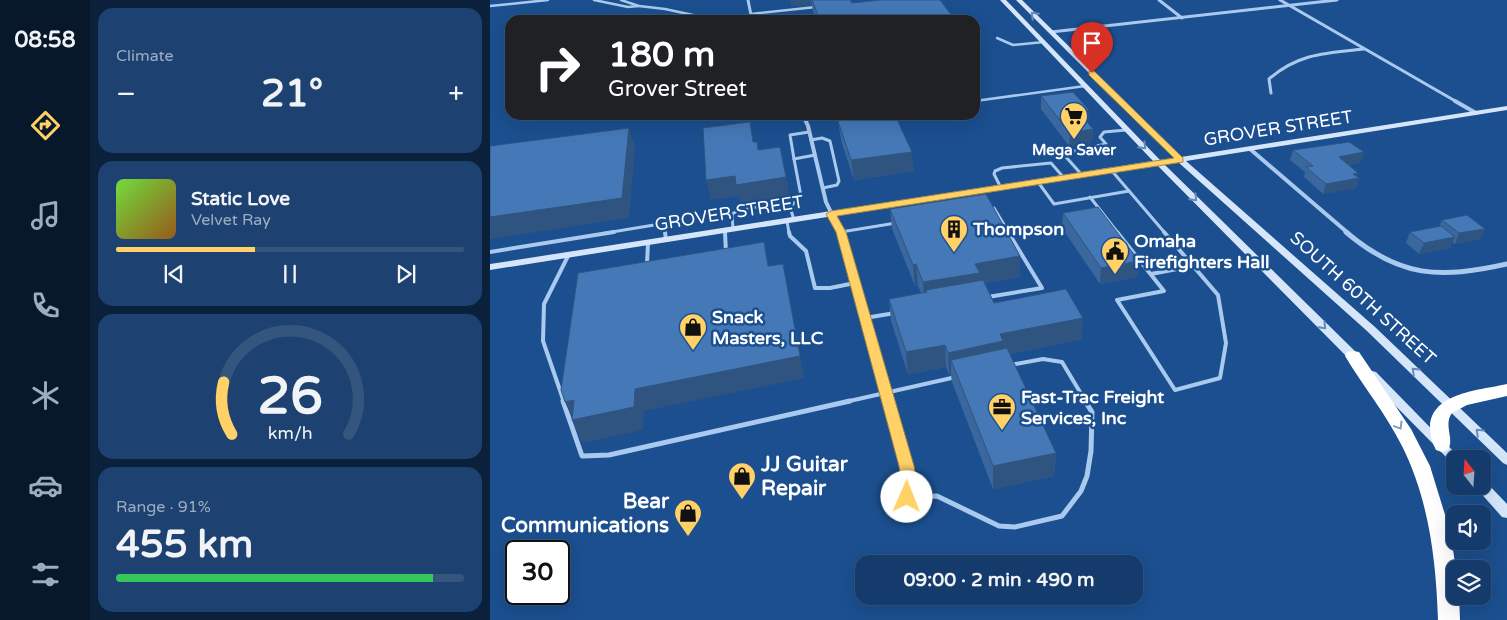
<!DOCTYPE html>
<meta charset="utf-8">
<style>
:root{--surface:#143b6b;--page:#1d4271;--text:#f1f3f6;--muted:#9dadc1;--line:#33557e;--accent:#ffd166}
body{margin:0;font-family:"Varela Round",sans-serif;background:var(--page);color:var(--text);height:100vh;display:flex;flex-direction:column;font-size:19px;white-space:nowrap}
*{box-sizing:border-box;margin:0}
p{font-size:16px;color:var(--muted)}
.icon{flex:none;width:28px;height:28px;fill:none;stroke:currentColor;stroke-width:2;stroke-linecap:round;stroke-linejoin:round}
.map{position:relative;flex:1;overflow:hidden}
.panel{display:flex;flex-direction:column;gap:8px;padding:8px;background:#0b203b;width:400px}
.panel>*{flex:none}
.top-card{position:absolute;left:15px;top:15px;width:475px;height:105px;border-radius:15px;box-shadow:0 5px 20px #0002,0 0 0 1px var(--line);background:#202124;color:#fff;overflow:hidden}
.needle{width:32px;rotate:343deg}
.fabs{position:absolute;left:956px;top:450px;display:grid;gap:10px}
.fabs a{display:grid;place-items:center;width:45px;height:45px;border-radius:10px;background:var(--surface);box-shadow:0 5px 20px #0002,0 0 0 1px var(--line);font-size:25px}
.speed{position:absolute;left:15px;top:540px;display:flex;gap:10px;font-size:25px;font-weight:700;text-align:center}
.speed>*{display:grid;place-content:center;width:65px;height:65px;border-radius:50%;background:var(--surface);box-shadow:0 5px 20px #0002,0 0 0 1px var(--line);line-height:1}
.speed .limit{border:2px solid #111;border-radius:8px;background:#fff;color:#111}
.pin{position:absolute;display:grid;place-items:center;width:42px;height:42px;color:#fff;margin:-51px -21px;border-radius:50% 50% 50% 0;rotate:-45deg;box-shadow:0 0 5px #0007}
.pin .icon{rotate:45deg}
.me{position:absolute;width:55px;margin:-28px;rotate:1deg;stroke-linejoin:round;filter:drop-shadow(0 0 4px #0008)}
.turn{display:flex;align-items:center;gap:18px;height:105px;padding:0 20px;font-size:22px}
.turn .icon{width:65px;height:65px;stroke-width:2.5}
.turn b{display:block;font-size:35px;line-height:42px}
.big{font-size:38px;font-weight:700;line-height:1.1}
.panel .card{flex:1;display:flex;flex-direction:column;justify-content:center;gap:8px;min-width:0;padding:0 18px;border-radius:15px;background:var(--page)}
.panel .dial{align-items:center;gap:0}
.dial svg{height:130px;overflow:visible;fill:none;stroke:var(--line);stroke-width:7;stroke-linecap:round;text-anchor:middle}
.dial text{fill:var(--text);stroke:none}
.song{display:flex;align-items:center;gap:15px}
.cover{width:60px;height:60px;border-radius:8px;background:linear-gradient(135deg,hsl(100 70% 55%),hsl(30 70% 35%))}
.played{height:5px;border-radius:2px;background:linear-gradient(90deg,var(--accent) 40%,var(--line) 40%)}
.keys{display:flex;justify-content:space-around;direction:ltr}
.heat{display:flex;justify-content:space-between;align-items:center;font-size:28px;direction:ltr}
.charge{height:8px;border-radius:4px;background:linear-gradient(90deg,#34c759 91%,var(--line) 0)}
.trip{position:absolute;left:365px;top:555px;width:288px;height:50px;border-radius:15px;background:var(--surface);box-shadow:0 5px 20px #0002,0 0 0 1px var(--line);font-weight:700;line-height:50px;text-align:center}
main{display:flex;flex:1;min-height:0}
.tab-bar{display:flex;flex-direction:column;width:90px;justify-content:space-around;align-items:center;background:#08182b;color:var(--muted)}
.tab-bar .icon{width:35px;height:35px}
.tab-bar .current{color:var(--accent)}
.tab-bar b{font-size:22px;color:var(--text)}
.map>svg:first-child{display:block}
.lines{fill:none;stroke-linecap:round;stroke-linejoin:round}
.lane-far3{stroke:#a9c9ee;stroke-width:2.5}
.lane-far2{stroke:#a9c9ee;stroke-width:3}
.lane-far1{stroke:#a9c9ee;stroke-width:4}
.lane{stroke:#a9c9ee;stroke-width:5}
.street-far3{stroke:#a9c9ee;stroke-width:3}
.street-far2{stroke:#a9c9ee;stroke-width:4}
.street-far1{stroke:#a9c9ee;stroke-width:5}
.street{stroke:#a9c9ee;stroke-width:6}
.secondary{fill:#d6e6fa;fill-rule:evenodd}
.highway{fill:#fff;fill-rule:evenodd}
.wall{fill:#3a679d}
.shaded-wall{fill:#305480}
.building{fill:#4478b7;stroke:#305480}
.oneway{stroke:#668bba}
.oneway2{stroke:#829ec1}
.route{fill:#ffd166;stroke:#a68842}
.labels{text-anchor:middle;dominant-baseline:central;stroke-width:5;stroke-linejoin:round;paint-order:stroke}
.far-poi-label{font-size:15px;font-weight:bold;fill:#fff;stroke:#1b4f8f}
.street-label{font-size:18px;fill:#fff;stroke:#1b4f8f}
.poi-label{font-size:18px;font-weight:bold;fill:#fff;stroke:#1b4f8f;text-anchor:start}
.near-poi-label{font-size:21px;font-weight:bold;fill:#fff;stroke:#1b4f8f;text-anchor:start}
</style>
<main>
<nav class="tab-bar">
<b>08:58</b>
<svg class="icon current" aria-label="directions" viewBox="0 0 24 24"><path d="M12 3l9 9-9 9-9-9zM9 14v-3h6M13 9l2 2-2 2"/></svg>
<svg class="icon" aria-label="music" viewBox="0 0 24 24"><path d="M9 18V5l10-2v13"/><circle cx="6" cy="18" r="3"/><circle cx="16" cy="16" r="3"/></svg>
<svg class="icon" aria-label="phone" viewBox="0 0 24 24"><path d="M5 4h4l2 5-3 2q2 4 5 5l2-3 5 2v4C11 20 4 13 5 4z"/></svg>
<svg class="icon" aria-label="climate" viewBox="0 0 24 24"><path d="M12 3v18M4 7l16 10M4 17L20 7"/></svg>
<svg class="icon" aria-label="car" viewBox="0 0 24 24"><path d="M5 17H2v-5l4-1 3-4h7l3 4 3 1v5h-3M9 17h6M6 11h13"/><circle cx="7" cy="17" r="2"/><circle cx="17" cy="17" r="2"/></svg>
<svg class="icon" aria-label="filters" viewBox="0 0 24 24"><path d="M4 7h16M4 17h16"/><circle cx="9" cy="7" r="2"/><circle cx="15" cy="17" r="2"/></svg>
</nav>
<section class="panel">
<div class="card"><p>Climate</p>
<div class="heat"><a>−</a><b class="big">21°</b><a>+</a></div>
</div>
<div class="card">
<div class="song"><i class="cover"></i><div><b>Static Love</b><p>Velvet Ray</p></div></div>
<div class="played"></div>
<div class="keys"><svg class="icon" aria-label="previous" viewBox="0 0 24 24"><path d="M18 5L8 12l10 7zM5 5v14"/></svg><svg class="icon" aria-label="pause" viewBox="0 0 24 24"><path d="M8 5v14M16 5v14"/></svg><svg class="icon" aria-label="next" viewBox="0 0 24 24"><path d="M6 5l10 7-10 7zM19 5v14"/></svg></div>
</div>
<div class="card dial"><svg viewBox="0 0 100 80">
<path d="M14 69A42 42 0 1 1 86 69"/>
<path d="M14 69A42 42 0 0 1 9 37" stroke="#ffd166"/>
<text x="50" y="56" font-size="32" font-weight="700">26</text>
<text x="50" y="72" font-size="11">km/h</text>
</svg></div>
<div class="card"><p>Range · 91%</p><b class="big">455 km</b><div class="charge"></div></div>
</section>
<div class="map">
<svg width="1017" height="620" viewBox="0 0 1017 620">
<rect width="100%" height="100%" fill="#1b4f8f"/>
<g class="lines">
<g class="lane-far3">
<path d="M104,0l34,7 11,-1"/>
<path d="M131,0l18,6 26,3 42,9 44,-2"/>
<path d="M0,6l58,-6"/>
<path d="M261,14l65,-7"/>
<path d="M507,38l16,7 31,-3"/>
<path d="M485,101l110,-15"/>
</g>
<g class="lane-far2">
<path d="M485,101h2"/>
<path d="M321,140l11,-2 8,3 9,40 -2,4 -14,3"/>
<path d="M304,159l-4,-24 19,-3"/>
<path d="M622,171l53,62"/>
<path d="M592,175l-16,-18 -1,-4 41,-9 -6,-7 4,-5 22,-2"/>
<path d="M548,182l16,22 75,-13"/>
<path d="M511,188l-7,-14 1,-3 7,-3 49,-5 13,15"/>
<path d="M600,197l28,36"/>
<path d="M300,207l11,-11 -7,-37 21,-4"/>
<path d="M500,209l4,-1 15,25"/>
<path d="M297,221l2,12"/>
<path d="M243,229l-1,-15 9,-5 43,-5 6,3 4,13"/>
<path d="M351,232l55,-9"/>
<path d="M116,233l48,-8 11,4v4"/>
</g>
<g class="lane-far1">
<path d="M175,232l1,8"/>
<path d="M235,232l1,21"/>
<path d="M299,232l1,4 16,15 9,37h15l25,-5"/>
<path d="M351,232h3"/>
<path d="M627,232l47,59 -47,9 58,90 45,-12 6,-35 -8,-48 -54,-63"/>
<path d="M0,252l124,-20"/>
<path d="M157,265l1,-23"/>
<path d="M661,274l42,-8"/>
<path d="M498,297l54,-9 -34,-56"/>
<path d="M375,318l30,-5"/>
<path d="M520,365l33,-6 19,3 24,40"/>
<path d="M74,402l-21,-61 1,-37 25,-50"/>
<path d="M355,402l111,-25"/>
</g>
<g class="lane">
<path d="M73,401l19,55 27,-1 241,-54"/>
<path d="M417,497l30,-1 62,30 16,1 47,-11 19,-25 6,-15 4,-25 1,-39 -7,-11"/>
</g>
<g class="street-far3">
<path d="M258,0l4,20"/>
<path d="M669,0l23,18"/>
<path d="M790,0l177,102"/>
<path d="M561,32l286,-32"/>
<path d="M781,93l-2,-14c30,-26 58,-26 95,-30"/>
</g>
<g class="street-far2">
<path d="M965,101l21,12"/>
<path d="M313,115l5,11 18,76 15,31"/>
<path d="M760,149l98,84"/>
</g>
<g class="street-far1">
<path d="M351,232l48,170"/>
<path d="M856,232c54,46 94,47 161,32"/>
</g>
<path class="street" d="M399,401c11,41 25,68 13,112"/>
<g class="secondary">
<path d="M510,0h6l154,160 14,-2 -158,-158h6l159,157 326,-51v4l-321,51 189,166 132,126v12l-4,-2 -136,-132 -189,-169 -14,2 198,194 1,3 -1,3h-8l-197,-199 -667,105v-6l663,-103z"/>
<path d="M882,371l4,1 85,87h-6v5l-4,-2 -83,-84 -1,-3 1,-3z"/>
<path d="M992,481l4,1 21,22v14l-5,-1 -24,-27 -2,-4h6z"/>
</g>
<g class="highway">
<path d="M863,351l6,1 52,77 19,37 20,65 6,38 -1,27h4l1,24h-22c-2,-60 -9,-120 -36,-174 -16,-32 -39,-60 -57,-90l2,-4z"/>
<path d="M1017,384v12l-40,9 -15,8c-9,12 3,26 -4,37l-6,2 -6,-2c-4,-7 -6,-15 -6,-23 1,-35 52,-37 77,-43z"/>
</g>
</g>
<g class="wall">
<path d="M301,0h59l2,3 103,17h-139l-3,-9 -1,-6 -20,1z"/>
<path d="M551,96l48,14 -2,13 6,6 -1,13 -23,4 -28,-37z"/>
<path d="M384,115h21l19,56 -60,9 -13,-40 -3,-19 36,-5z"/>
<path d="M803,150l68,12 -13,3 10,8 -1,3 2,2 -3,10 -33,6 -19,-17 1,-5 -15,-12z"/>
<path d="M400,209l130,68 -35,6 9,20 88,36 -73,15 47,99 -2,23 -61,13 -41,-107 -1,-7h-2l-3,-8 -38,7 -17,-53 -2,-22 32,-6 -3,-7h-3l-23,-57z"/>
<path d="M573,213l76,48 -2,16 -37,7 -38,-56z"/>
<path d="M952,220l38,19 -25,5 -3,-2 -2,6 -31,6 -13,-11 4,-11 29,-5z"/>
</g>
<g class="shaded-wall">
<path d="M301,0h20l1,5 -20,1z"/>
<path d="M599,110l-1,13 -11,1 1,-13z"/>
<path d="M139,128l6,19 -6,71 -139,21v-22z"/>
<path d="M603,129l-1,13 -23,4 1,-13z"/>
<path d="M422,152l2,19 -60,9 -3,-20z"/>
<path d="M874,152l-3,10 -25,5 3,-10z"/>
<path d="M868,173l-2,6 3,-1 -3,10 -33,6 3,-10 27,-10z"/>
<path d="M245,176l51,1 4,20 -49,8 -2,-9 -28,4 -5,-20z"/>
<path d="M995,229l-5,10 -25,5 4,-11z"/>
<path d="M965,237l-5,11 -31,6 5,-11z"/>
<path d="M530,256v21l-40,7 -53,8 -1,-2 1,14h-2l-2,-22 52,-18z"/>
<path d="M649,261l-2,16 -37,7 1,-16z"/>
<path d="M293,264l21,114 -160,33 -1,19 -61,13 -10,-23h1l-8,-18 70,-13z"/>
<path d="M426,264l2,22h-3l-2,-21z"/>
<path d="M593,318l-1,21 -79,16 -52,5v15h-2l-1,-22 52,-19z"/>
<path d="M455,345l1,22 -38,7 -2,-22z"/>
<path d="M566,453l-2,23 -61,13v-23z"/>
</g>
<g class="building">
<path d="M322,0h38l2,3 28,-3h60l15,20h-135z"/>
<path d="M583,92l16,18 -11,1 15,18 -23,4 -29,-37z"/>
<path d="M386,115h19l17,37 -61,8 -13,-39 38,-5z"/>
<path d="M260,122l3,20h4l1,8 22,-3 6,30 -50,8 -1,-9 -29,4 -3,-52z"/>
<path d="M139,128l-7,70 -132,19v-71z"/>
<path d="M859,142l15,10 -25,5 19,16 -5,1 6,4 -33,6 -20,-17 7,-1 -20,-16z"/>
<path d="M496,194l34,62 -45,8 5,9 -57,9 -7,-18 -3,1 -23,-56z"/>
<path d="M608,207l41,54 -38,7 -38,-55z"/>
<path d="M977,215l18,14 -26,4 -17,-13z"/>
<path d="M951,226l14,11 -31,6 -14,-11z"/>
<path d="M274,242l4,24 15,-2 17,92 -165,33 -1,18 -62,13 2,-20 -9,2 -4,-12 17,-117z"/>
<path d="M493,280l11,23 72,-14 17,29 -83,16 3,7 -55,12 -3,-8 -39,7 -17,-53 38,-7 -1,-2z"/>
<path d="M517,348l49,105 -63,13 -42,-106z"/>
</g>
<defs><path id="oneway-chevron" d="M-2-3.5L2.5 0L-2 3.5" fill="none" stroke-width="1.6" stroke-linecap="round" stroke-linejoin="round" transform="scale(1.25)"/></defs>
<g class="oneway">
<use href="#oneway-chevron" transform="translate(544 15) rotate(-135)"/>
<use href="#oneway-chevron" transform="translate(653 146) rotate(45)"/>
<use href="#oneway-chevron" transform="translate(704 198) rotate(45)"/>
<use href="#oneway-chevron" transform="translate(833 326) rotate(46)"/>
<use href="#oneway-chevron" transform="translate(925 371) rotate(-136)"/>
<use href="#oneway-chevron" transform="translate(989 432) rotate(-136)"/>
</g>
<use class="oneway2" href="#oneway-chevron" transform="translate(909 426) rotate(59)"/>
<path class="route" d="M599,71h5l89,87v4l-346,54 9,16 68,234c2,11 4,24 -2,35l-5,2 -5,-2c-4,-8 -1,-25 -3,-35l-63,-234 -10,-18 5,-3 343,-53 -85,-83z"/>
<defs>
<g id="supermarket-pin" transform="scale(1.4375)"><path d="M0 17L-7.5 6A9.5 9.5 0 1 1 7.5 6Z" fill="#ffd166" stroke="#1b4f8f"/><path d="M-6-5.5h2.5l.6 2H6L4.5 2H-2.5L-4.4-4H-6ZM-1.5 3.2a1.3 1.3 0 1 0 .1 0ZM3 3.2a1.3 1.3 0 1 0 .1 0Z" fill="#111"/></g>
<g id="building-pin" transform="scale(1.4375)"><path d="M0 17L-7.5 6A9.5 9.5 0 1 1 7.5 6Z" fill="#ffd166" stroke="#1b4f8f"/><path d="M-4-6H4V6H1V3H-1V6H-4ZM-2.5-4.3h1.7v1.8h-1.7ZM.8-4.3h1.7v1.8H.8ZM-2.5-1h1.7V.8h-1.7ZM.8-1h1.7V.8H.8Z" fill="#111"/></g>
<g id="civic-pin" transform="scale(1.4375)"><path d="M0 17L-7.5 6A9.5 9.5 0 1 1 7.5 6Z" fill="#ffd166" stroke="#1b4f8f"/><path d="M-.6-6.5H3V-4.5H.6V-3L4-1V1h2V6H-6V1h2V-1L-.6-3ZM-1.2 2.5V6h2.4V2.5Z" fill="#111"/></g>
<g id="shop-pin" transform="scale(1.4375)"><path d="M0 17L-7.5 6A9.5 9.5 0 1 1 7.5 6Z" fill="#ffd166" stroke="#1b4f8f"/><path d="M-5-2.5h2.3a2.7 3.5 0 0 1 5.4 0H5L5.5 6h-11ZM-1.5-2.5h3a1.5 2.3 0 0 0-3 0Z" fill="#111"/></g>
<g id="office-pin" transform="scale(1.4375)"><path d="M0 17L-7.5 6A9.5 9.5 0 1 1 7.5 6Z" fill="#ffd166" stroke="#1b4f8f"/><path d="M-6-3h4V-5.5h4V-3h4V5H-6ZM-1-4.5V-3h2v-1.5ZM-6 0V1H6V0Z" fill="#111"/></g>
</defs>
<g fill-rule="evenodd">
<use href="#supermarket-pin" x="584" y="116"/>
<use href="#building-pin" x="464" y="229"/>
<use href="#civic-pin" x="625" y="251"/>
<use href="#shop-pin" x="203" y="327"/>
<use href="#office-pin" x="512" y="407"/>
<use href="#shop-pin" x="252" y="476"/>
<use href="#shop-pin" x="198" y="513"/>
</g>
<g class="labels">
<g class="far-poi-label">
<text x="584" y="150">Mega Saver</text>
</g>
<g class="street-label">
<text transform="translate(788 128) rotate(-9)">GROVER STREET</text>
<text transform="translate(239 213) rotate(-9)">GROVER STREET</text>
<text transform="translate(873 298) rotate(42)">SOUTH 60TH STREET</text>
</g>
<g class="poi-label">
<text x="483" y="229">Thompson</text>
<text x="644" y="241">Omaha<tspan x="644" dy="21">Firefighters Hall</tspan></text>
<text x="222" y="317">Snack<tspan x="222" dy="21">Masters, LLC</tspan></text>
<text x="531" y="397">Fast-Trac Freight<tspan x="531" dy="21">Services, Inc</tspan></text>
</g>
<g class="near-poi-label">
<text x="271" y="464">JJ Guitar<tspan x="271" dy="24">Repair</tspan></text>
<text x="179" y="501" text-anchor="end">Bear<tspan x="179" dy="24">Communications</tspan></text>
</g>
</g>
</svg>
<div class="fabs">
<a><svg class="needle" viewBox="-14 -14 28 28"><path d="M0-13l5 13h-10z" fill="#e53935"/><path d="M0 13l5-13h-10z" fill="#9dadc1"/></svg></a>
<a><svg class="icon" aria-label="sound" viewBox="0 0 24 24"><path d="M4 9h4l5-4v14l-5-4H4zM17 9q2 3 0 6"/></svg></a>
<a><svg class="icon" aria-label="layers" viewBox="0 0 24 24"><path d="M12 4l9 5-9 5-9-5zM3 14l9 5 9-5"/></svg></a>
</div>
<div class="speed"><div class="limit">30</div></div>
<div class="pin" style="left:602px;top:73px;background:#d93025"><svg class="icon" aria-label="arrive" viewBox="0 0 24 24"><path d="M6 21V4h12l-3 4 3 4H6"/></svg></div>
<svg class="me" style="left:417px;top:497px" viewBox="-20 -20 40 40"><circle r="19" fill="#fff"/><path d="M0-13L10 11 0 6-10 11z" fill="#ffd166"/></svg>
<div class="trip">09:00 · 2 min · 490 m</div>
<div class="top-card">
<div class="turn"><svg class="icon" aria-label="right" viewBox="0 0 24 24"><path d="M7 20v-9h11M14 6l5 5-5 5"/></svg><div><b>180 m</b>Grover Street</div></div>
</div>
</div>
</main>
